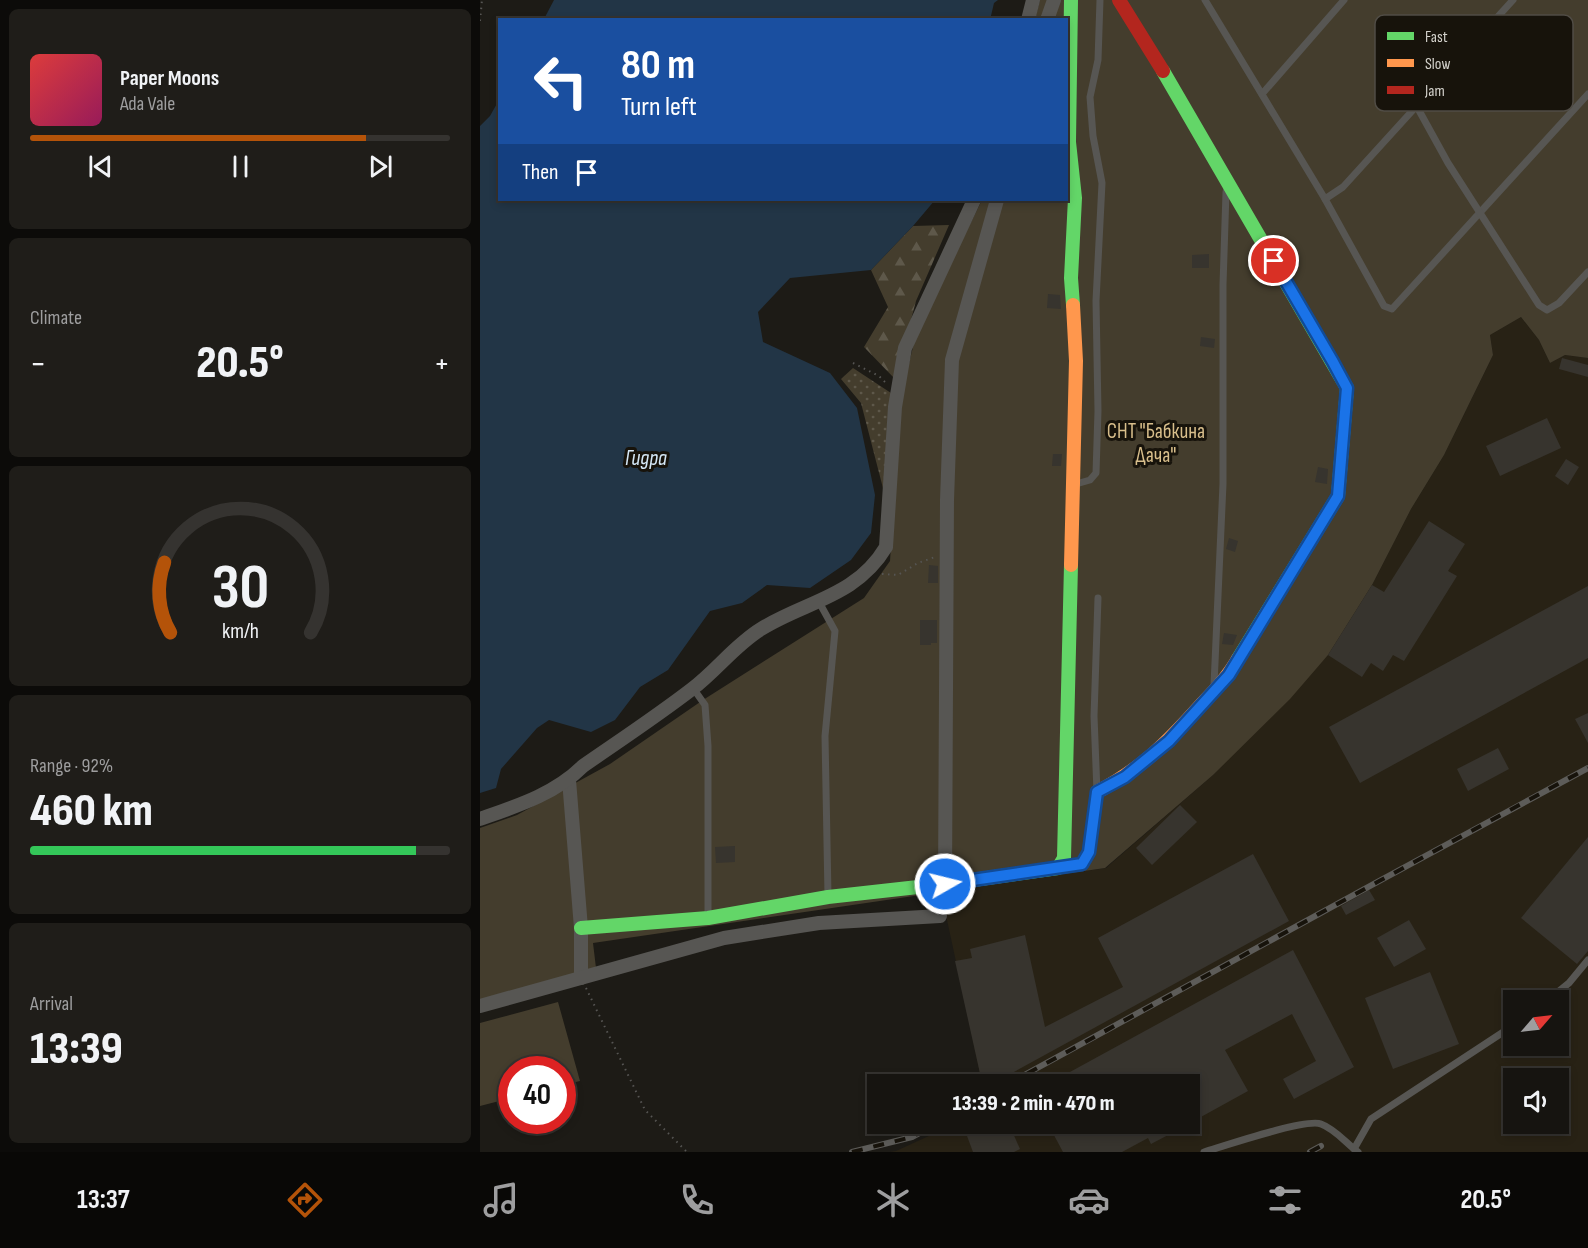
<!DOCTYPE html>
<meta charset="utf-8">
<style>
:root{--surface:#161410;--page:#1f1d19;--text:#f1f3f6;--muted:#9e9e9f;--line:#353330;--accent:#b45309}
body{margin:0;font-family:"Sofia Sans Condensed",sans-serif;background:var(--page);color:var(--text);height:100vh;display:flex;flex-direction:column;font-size:22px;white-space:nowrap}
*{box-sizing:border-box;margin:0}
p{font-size:20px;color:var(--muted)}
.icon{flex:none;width:33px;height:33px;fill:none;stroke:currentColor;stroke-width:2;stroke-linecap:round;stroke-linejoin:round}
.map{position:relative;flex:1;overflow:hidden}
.side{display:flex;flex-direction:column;gap:9px;padding:9px;background:#0c0b09;width:480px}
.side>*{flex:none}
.guide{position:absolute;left:18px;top:18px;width:570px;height:183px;border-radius:0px;box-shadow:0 3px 9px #0003,0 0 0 2px var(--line);background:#1a4fa0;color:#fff;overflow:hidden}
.needle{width:39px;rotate:62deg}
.tools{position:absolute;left:1023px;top:990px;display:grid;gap:12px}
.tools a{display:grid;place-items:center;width:66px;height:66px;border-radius:0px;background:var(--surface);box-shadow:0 3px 9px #0003,0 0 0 2px var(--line);font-size:30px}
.speed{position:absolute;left:18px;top:1056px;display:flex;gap:12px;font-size:30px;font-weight:700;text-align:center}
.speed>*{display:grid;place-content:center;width:78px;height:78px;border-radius:50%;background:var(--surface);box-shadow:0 3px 9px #0003,0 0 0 2px var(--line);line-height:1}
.speed .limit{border:9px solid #d22;background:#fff;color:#111}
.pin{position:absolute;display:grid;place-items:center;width:51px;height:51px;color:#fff;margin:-26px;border:3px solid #fff;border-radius:50%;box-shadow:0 2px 6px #0007}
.me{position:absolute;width:66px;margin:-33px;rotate:82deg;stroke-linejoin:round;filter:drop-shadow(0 0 4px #0008)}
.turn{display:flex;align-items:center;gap:21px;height:126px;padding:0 24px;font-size:27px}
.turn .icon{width:78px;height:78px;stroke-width:2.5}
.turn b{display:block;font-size:42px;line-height:51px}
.then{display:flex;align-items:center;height:57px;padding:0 24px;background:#0003;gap:12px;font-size:22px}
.big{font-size:45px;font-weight:800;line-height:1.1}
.side .widget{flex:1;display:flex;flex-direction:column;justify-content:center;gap:9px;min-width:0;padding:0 21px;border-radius:9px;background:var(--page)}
.side .dial{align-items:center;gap:0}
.dial svg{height:156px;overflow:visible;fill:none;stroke:var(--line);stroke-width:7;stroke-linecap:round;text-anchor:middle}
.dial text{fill:var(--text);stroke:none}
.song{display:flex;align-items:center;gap:18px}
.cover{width:72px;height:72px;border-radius:9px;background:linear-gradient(135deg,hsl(0 70% 55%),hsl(330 70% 35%))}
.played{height:6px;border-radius:3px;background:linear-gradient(90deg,var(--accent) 80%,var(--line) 80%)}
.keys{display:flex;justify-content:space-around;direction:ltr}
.heat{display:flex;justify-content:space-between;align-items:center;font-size:33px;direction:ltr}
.charge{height:9px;border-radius:4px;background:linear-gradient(90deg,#34c759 92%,var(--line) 0)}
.trip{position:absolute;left:387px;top:1074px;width:333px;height:60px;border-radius:0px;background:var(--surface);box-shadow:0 3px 9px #0003,0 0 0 2px var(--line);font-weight:800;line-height:60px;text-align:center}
.dock{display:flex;height:96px;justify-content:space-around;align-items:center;background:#090806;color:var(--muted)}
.dock .icon{width:42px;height:42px}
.dock .selected{color:var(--accent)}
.dock b{font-size:27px;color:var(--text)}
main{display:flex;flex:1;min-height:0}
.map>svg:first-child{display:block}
.built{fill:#282215;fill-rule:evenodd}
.grass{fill:url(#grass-dots)}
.forest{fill:url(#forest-firs)}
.green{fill:#443d2d}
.water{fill:#223546}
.building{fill:#37342e}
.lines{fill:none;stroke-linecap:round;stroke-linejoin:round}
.path{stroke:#565553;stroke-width:2;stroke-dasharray:1.5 4.5;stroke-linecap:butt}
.lane{stroke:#575653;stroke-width:7}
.street{stroke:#575653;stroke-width:14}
.fast{stroke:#63d668;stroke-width:14}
.slow{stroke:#ff974d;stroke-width:14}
.jam{stroke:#b3261e;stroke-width:14}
.rail-casing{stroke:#5d5c59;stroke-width:6}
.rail{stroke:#17130b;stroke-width:4;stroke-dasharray:11;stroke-linecap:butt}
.route-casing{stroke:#114b97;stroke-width:15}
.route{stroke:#1a73e8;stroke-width:10}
.labels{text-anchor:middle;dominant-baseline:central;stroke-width:6;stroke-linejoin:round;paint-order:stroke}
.park-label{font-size:21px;fill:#d8be8b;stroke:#17130b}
.water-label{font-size:22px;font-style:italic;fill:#d4e7f6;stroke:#17130b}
.key{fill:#17130b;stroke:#504c45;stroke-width:1.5}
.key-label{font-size:16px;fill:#d4d2cc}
</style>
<main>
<section class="side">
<div class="widget">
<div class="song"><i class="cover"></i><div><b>Paper Moons</b><p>Ada Vale</p></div></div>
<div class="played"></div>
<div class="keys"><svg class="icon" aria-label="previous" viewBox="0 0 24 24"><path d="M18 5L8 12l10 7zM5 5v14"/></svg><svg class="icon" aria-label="pause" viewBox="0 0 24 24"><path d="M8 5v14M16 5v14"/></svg><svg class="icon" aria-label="next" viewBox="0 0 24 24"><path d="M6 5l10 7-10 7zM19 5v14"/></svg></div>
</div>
<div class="widget"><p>Climate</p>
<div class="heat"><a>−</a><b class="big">20.5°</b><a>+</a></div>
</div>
<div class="widget dial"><svg viewBox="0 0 100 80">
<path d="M14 69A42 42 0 1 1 86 69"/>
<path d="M14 69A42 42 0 0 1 11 33" stroke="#b45309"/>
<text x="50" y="56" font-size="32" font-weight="700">30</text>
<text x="50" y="72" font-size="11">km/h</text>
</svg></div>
<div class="widget"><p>Range · 92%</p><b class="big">460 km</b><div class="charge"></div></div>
<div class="widget"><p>Arrival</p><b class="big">13:39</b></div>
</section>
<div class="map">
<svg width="1108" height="1152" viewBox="0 0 1108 1152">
<defs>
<pattern id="grass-dots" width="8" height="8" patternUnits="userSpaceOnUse" patternTransform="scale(1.5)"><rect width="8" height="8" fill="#443d2d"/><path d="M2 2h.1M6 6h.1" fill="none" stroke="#5e584a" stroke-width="1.8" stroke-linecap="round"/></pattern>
<pattern id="forest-firs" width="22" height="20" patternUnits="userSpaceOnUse" patternTransform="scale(1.5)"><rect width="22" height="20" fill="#443d2d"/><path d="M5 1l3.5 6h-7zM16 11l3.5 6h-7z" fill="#5e584a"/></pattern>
</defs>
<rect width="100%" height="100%" fill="#1d1b16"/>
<path class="built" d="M1041,317l18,23 11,23 15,-8 23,3v794h-698l6,-1 59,-27h235v-40h-217l8,-6 -40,-186 165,-24 107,-93 115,-120 44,-70 39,-76 33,-54 49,-100 -3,-20zM1034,1000h44v46h-44zM1034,1078h44v46h-44z"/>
<path class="grass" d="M373,368l38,25 -7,99 -23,-89 -20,-24z"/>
<path class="forest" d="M469,225l-33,76 -21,78 -31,-32 24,-40 -17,-37 42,-44z"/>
<g class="green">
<path d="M560,0h548v358l-23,-3 -15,8 -11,-23 -18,-23 -31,18 3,20 -49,100 -33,54 -39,76 -44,70 -38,44 -77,76 -108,93 -512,75 3,25 -116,32v-172l37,-13 93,-51 93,-64 161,-102 26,-37 11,-166 16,-64 65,-131h84v-180l-31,-1z"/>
<path d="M78,1002l22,79 -17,4 -1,-15h-50l-1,28 -31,8v-83z"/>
</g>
<g class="water">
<path d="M74,0h444l-4,3 -4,17 -446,-1z"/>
<path d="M19,100l1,100h435l-22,26 -42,44 -81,8 -32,34 5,30 67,31 27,35 18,87 -4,38 -20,27 -41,28 -43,-3 -25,18 -32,8 -42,59 -28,17 -25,33 -24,12 -42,-12 -12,8 -36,41 -5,19 -16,5v-667l10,-10z"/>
</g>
<g class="building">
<path d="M729,254v14h-17v-13z"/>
<path d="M568,294l12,1 1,14 -14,-1z"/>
<path d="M721,337l14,2 -1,9 -14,-2z"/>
<path d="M1082,358l26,7v12l-29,-8z"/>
<path d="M1067,418l14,30 -61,28 -14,-30z"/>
<path d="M573,454h9l-1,12h-9z"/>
<path d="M1086,459l13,8 -11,18 -13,-9z"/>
<path d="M838,467l10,2 -1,15 -12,-2z"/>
<path d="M949,521l36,23 -17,27 9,5 -53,85 -11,-6 -10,16 -12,-8 -9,14 -34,-22 44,-70 12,7z"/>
<path d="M749,538l9,3 -3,11 -9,-3z"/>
<path d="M449,565l9,1v17h-10z"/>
<path d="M1108,586v72l-228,125 -31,-56z"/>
<path d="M440,620h17v23h-6v2h-11z"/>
<path d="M744,633l13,2 -4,10 -11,-1z"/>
<path d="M1108,713v30l-13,-24z"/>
<path d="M1018,748l11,21 -41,22 -11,-22z"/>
<path d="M700,805l17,17 -45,43 -16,-17z"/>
<path d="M1108,837v114l-11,13 -56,-46z"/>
<path d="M255,846v16l-19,1 -1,-16z"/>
<path d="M773,854l36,67 -297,163h-7l-4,-6 -26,-117 17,-3 -2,-9 55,-14 20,92 78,-40 -25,-49z"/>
<path d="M889,890l6,10 -29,15 -5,-9z"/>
<path d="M929,920l17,29 -32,18 -17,-29z"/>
<path d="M813,950l61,117 -60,32 -11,-20 33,-18 -24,-47 -67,36 23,41 -58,32v-39h-142z"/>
<path d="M950,972l29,72 -66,25 -28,-71z"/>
<path d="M494,1124h35l11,25 -6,3h-41l-9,-24z"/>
<path d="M568,1124h141l-38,20 -3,-6 -26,14h-59z"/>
</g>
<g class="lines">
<g class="path">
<path d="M0,21l2,-21"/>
<path d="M373,363l26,13 8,8"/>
<path d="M402,574l16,1 20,-12 17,-6"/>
<path d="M106,988l59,122 42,42"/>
</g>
<g class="lane">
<path d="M725,0l120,199 59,107 8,3 196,-215"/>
<path d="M782,94l82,-94"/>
<path d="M936,105l32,58 91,142 8,5 12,-7 29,-31"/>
<path d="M845,199l18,-12 170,-187"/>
<path d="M596,484l14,-4 6,-7 2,-62 -2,-110 6,-118 -9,-47 -3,-39 8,-37 2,-60"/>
<path d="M339,602l16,29 -10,105 3,159"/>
<path d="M734,685l9,-201v-199l3,-93"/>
<path d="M213,688l12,17 3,41v169"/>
<path d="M582,868l20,-5 7,-11 8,-60 -3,-76 4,-118"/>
<path d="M1068,1000l21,-17 19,-23"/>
<path d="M874,1149l17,-30 143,-94"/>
<path d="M724,1152c20,-6 102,-34 117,-28 14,5 25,19 37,28"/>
</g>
<g class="street">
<path d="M548,20l5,-20"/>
<path d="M567,20l7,-20"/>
<path d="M89,780l12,148v50"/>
<path d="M0,819c37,-13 75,-25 103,-53 36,-25 74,-50 109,-77 25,-19 43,-44 69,-60 45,-28 95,-32 125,-82l9,-140 10,-59 69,-148"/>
<path d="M465,884l2,-384 5,-140 45,-160"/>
<path d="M0,1006l244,-68 95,-15 121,-7"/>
</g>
<g class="fast">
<path d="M591,0l-2,142 6,56 -4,80 2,27"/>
<path d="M683,71l184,317 -9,108 -100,163"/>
<path d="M101,928l127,-10 120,-21 117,-13 113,-16 6,-10 7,-293"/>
</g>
<g class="slow">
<path d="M591,565l5,-204 -3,-56"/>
<path d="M617,792c44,-23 70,-49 103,-86 14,-15 28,-29 38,-47"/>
</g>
<path class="jam" d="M639,0l44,71"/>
<g class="rail-casing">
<g id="rail">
<path d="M528,1084c193,-105 386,-212 580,-316"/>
<path d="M372,1152l60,-15 24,-13"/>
<path d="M830,1152l11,-6"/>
</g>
</g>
<use href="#rail" class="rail"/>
</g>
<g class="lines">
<g class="route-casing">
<path id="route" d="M465,884l137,-20 7,-12 8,-60 28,-15 44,-36 60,-66 109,-179 9,-108 -14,-26 -59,-101"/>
</g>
<use href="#route" class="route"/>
</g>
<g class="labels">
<g class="park-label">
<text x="676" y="431">СНТ "Бабкина<tspan x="676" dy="24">Дача"</tspan></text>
</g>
<g class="water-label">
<text x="166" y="458">Гидра</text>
</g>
</g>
<rect x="895" y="15" width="198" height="96" rx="9" class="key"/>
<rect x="907" y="32" width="27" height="8" fill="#63d668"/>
<rect x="907" y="59" width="27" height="8" fill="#ff974d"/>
<rect x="907" y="86" width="27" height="8" fill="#b3261e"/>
<g class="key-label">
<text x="945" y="42">Fast</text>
<text x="945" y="69">Slow</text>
<text x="945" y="96">Jam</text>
</g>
</svg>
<div class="tools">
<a><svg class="needle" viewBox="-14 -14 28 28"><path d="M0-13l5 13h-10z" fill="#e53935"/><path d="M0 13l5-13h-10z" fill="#9e9e9f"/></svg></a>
<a><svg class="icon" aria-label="sound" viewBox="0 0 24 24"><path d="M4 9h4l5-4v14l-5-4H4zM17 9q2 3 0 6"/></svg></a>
</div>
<div class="speed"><div class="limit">40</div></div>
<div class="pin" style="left:794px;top:261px;background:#d93025"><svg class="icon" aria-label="arrive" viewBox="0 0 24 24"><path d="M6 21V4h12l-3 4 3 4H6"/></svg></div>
<svg class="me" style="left:465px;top:884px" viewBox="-20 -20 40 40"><circle r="17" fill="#1a73e8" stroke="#fff" stroke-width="3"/><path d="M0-11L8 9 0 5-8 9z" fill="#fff"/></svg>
<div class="trip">13:39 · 2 min · 470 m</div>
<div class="guide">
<div class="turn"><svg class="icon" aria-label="left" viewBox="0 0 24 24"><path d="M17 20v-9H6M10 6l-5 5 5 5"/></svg><div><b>80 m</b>Turn left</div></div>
<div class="then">Then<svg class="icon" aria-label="arrive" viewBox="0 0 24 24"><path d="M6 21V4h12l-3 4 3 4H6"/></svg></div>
</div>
</div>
</main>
<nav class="dock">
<b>13:37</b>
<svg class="icon selected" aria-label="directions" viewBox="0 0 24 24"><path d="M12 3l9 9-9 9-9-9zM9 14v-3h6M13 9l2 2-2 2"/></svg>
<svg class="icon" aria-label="music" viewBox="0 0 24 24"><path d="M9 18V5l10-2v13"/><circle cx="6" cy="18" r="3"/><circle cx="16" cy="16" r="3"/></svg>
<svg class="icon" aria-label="phone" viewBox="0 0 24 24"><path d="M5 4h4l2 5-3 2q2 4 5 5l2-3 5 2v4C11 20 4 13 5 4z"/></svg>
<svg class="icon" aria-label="climate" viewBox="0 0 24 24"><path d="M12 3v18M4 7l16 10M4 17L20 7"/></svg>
<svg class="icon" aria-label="car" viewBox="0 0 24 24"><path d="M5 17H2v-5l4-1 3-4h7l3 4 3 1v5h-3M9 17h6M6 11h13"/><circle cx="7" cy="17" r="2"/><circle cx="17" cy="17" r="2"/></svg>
<svg class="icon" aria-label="filters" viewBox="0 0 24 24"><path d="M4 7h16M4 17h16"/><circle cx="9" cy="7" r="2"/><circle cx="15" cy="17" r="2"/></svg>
<b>20.5°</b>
</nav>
